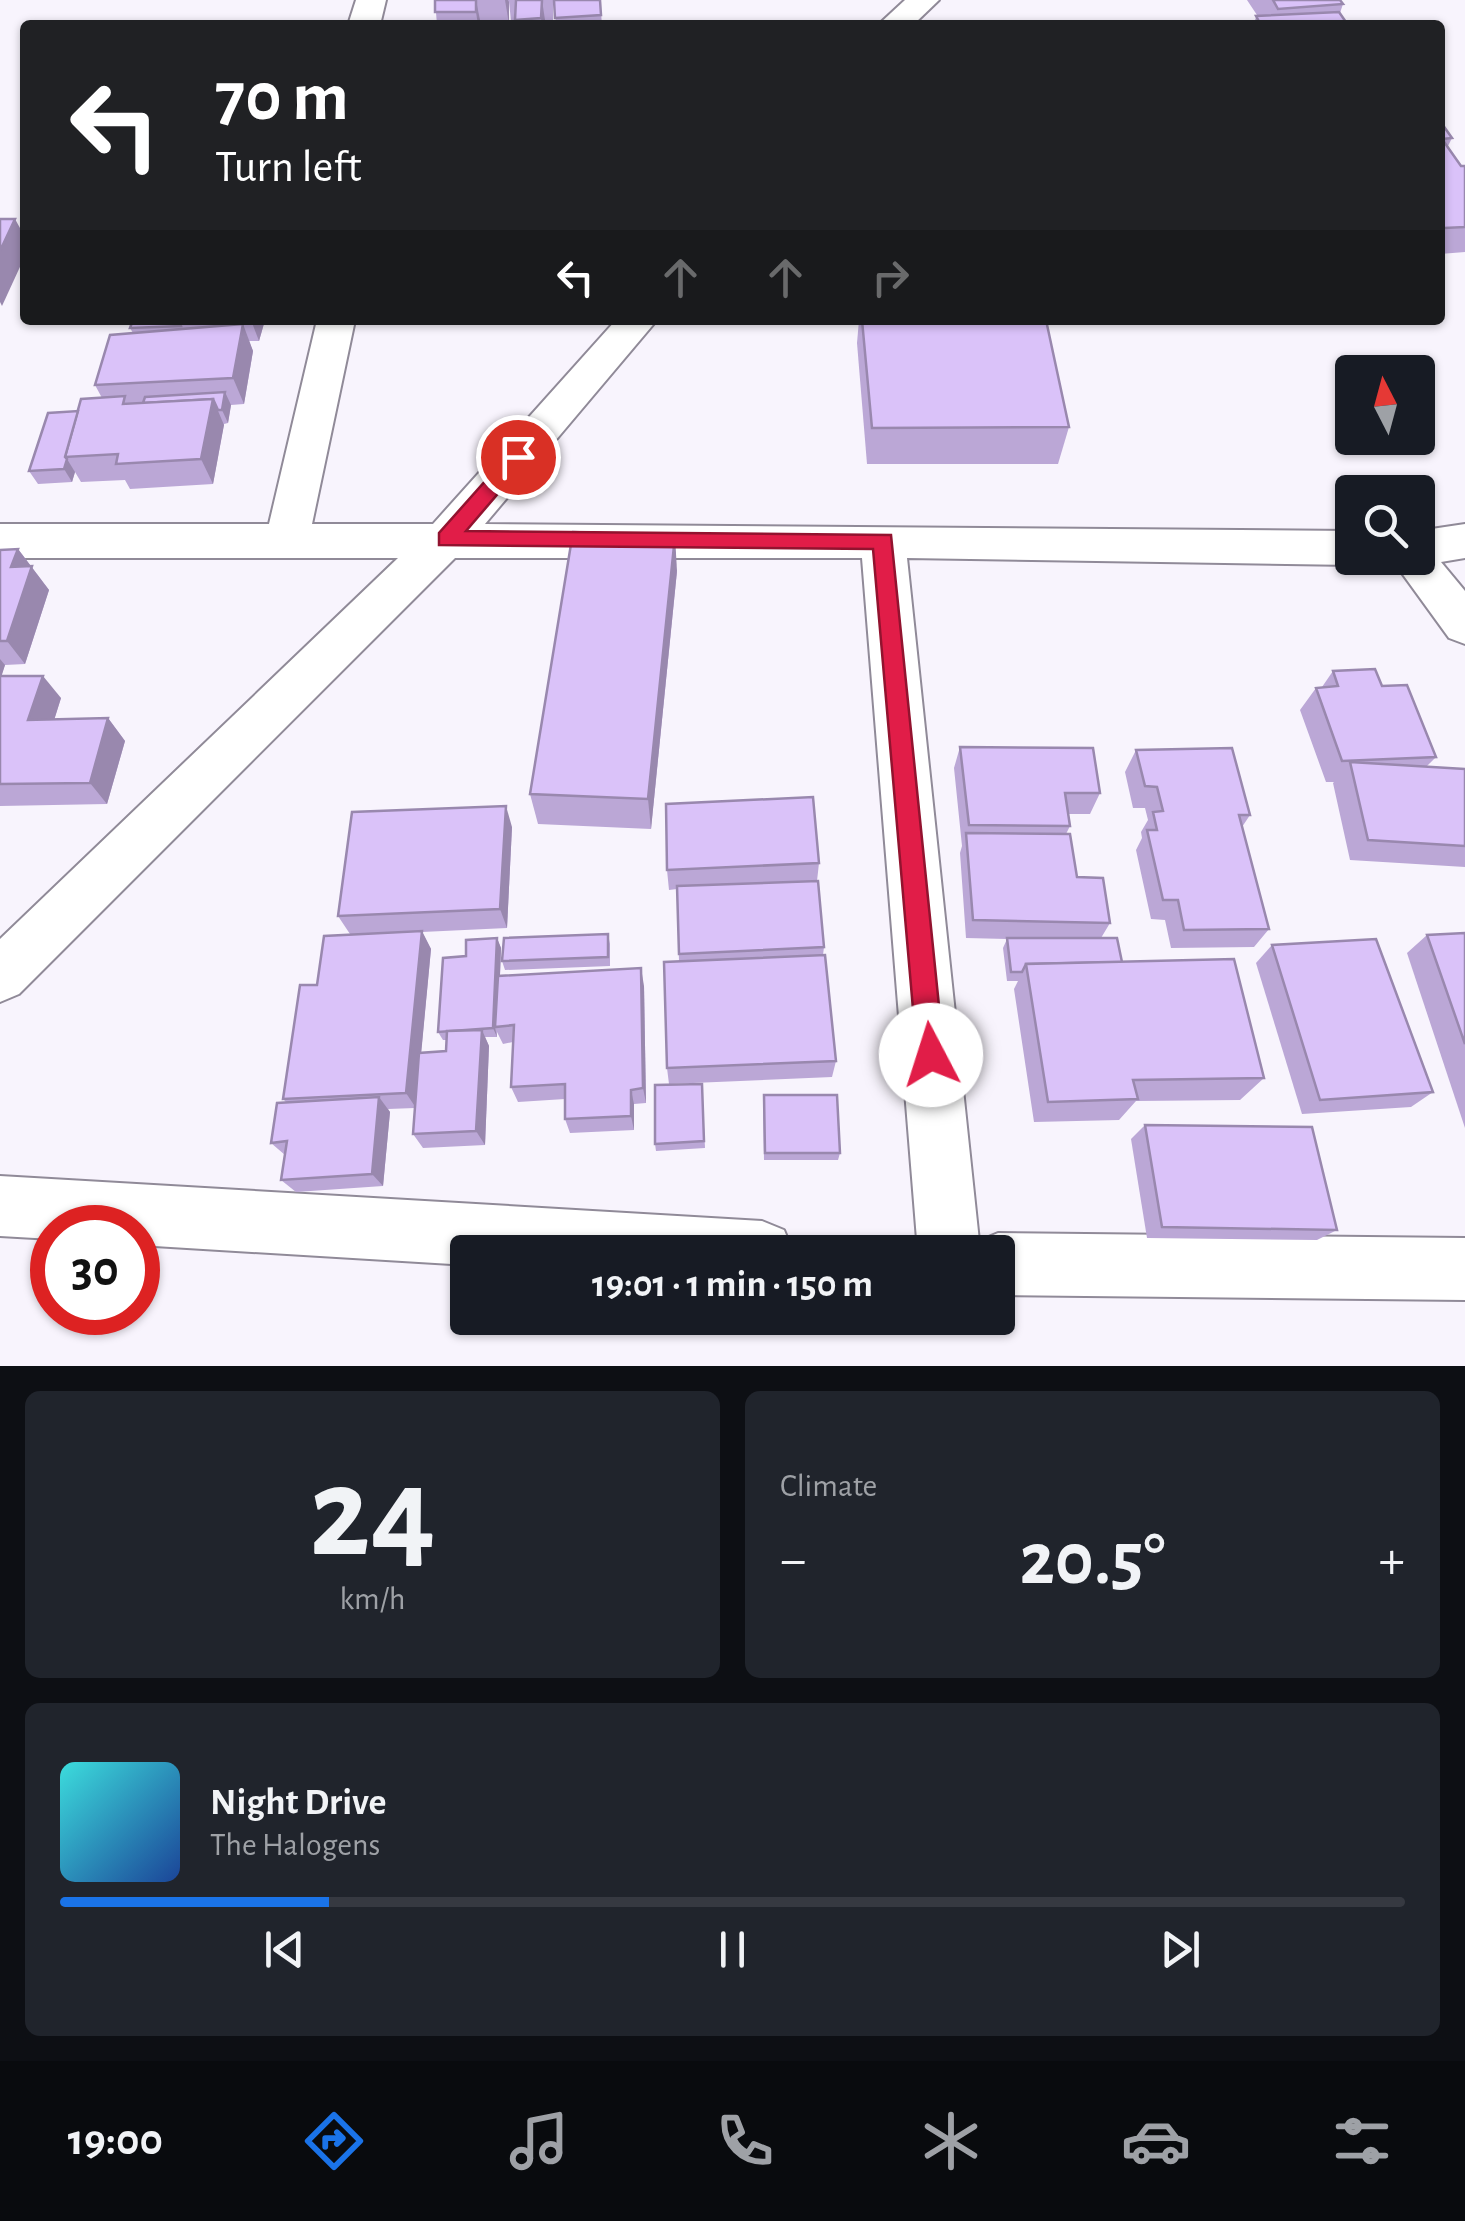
<!DOCTYPE html>
<meta charset="utf-8">
<style>
:root{--surface:#171b24;--page:#20242c;--text:#f1f3f6;--muted:#9ea1a6;--line:#363941;--accent:#1a73e8}
body{margin:0;font-family:"Alegreya Sans",sans-serif;background:var(--page);color:var(--text);height:100vh;display:flex;flex-direction:column;font-size:38px;white-space:nowrap}
*{box-sizing:border-box;margin:0}
p{font-size:32px;color:var(--muted)}
.icon{flex:none;width:55px;height:55px;fill:none;stroke:currentColor;stroke-width:2;stroke-linecap:round;stroke-linejoin:round}
.map{position:relative;height:1366px;overflow:hidden}
.panel{display:flex;flex-direction:column;gap:25px;padding:25px;background:#0d0f14;flex:1}
.panel>*{flex:none}
.banner{position:absolute;left:20px;top:20px;width:1425px;height:305px;border-radius:10px;box-shadow:0 2px 8px #0004;background:#202124;color:#fff;overflow:hidden}
.needle{width:65px;rotate:354deg}
.tools{position:absolute;left:1335px;top:355px;display:grid;gap:20px}
.tools a{display:grid;place-items:center;width:100px;height:100px;border-radius:10px;background:var(--surface);box-shadow:0 2px 8px #0004;font-size:50px}
.speed{position:absolute;left:30px;top:1205px;display:flex;gap:20px;font-size:50px;font-weight:700;text-align:center}
.speed>*{display:grid;place-content:center;width:130px;height:130px;border-radius:50%;background:var(--surface);box-shadow:0 2px 8px #0004;line-height:1}
.speed .limit{border:15px solid #d22;background:#fff;color:#111}
.pin{position:absolute;display:grid;place-items:center;width:85px;height:85px;color:#fff;margin:-42px;border:5px solid #fff;border-radius:50%;box-shadow:0 2px 10px #0007}
.me{position:absolute;width:110px;margin:-55px;rotate:355deg;stroke-linejoin:round;filter:drop-shadow(0 0 8px #0008)}
.turn{display:flex;align-items:center;gap:35px;height:210px;padding:0 30px;font-size:45px}
.turn .icon{width:130px;height:130px;stroke-width:2.5}
.turn b{display:block;font-size:70px;line-height:85px}
.lanes{display:flex;align-items:center;height:95px;padding:0 30px;background:#0003;justify-content:center;gap:50px;direction:ltr}
.lanes .off{opacity:.35}
.big{font-size:75px;font-weight:700;line-height:1.1}
.panel .tile{flex:1;display:flex;flex-direction:column;justify-content:center;gap:15px;min-width:0;padding:0 35px;border-radius:15px;background:var(--page)}
.panel .dial{align-items:center;gap:0}
.dial b{font-size:130px;line-height:1}
.song{display:flex;align-items:center;gap:30px}
.cover{width:120px;height:120px;border-radius:15px;background:linear-gradient(135deg,hsl(180 70% 55%),hsl(220 70% 35%))}
.played{height:10px;border-radius:5px;background:linear-gradient(90deg,var(--accent) 20%,var(--line) 20%)}
.keys{display:flex;justify-content:space-around;direction:ltr}
.heat{display:flex;justify-content:space-between;align-items:center;font-size:55px;direction:ltr}
.panel .tiles{flex:1;display:grid;gap:25px;grid-template-columns:1fr 1fr}
.tile:last-child{grid-column:span 2}
.trip{position:absolute;left:450px;top:1235px;width:565px;height:100px;border-radius:10px;background:var(--surface);box-shadow:0 2px 8px #0004;font-weight:700;line-height:100px;text-align:center}
.dock{display:flex;height:160px;justify-content:space-around;align-items:center;background:#090b0e;color:var(--muted)}
.dock .icon{width:70px;height:70px}
.dock .active{color:var(--accent)}
.dock b{font-size:45px;color:var(--text)}
.map>svg:first-child{display:block}
.lines{fill:none;stroke-linecap:round;stroke-linejoin:round}
.minor-casing{stroke:#908a98;stroke-width:4}
.minor{fill:#fff;fill-rule:evenodd}
.wall{fill:#bba7d6}
.shaded-wall{fill:#9988ae}
.building{fill:#dac2f9;stroke:#9988ae;stroke-width:2.5}
.route{fill:#e11d48;stroke:#92132f;stroke-width:2.5}
</style>
<div class="map">
<svg width="1465" height="1366" viewBox="0 0 1465 1366">
<rect width="100%" height="100%" fill="#f8f4fd"/>
<g class="lines">
<g class="minor-casing">
<g id="minor">
<path d="M356,0h30l-6,25h-32z"/>
<path d="M905,0h34l-26,25h-35z"/>
<path d="M317,320h38l-43,204h121l183,-204h41l-172,204 867,7v27h17l-17,7 -445,-7 72,683 19,-8 467,5v62l-467,-5v-43h-80l-56,-694h-407l-436,436 -19,8v-63l398,-381h-398v-34h269z"/>
<path d="M1465,524v34l-24,4 24,29v53l-16,-6 -58,-80h27v-27z"/>
<path d="M0,1176l762,45 22,9 9,22h-325v13l-330,-20v-17h-86v11l-52,-3z"/>
</g>
</g>
<use href="#minor" class="minor"/>
</g>
<g class="wall">
<path d="M435,0h118v20h-8v5h-29v-4h-5l-2,-19v22l-72,1z"/>
<path d="M554,0h46l2,25h-46z"/>
<path d="M1247,0h93l3,4 -3,9 8,12h-95l4,-10z"/>
<path d="M1440,121l12,17 -4,8 13,20h4v86l-25,2z"/>
<path d="M133,320h132l-6,21h-10l4,10 -9,53 -13,1 -3,18 -4,1 -11,60 -83,5 -5,-9 -44,2 -6,-10 -3,10 -34,2 -9,-13 49,-60 24,-13 -7,-13 38,-52 -3,-5z"/>
<path d="M859,320h187l23,107 -11,37h-191l-10,-121z"/>
<path d="M18,549l31,41 -24,74 -20,1 -4,11 60,22 -7,22 54,-2 17,23 -18,63 -107,2v-256z"/>
<path d="M677,571l-26,258 -113,-5 -8,-30z"/>
<path d="M1333,671l103,86 -9,9 38,3v98l-115,-7 -17,-77 1,-1h-8l-26,-72 16,-22 6,-1z"/>
<path d="M960,747l140,46 -10,21h-22l2,12 -4,8 11,43 33,46 -9,15 21,24 142,116 -24,22 -104,1 -17,19 -85,2 -20,-133 4,-8h-11l-4,-33 4,-9 -41,-1 -6,-85 2,-7 -8,-78z"/>
<path d="M1136,750l114,65 -8,12 27,102 -15,18 -83,1 -6,-28 -14,-1 -15,-69 6,-12 -1,-6 7,-12 -3,-12h-12l-8,-36z"/>
<path d="M512,827l-5,101 -85,4 9,17 -10,104 25,-2 1,-11h-4l-5,-8 28,-76 31,-18 4,10 -1,28 144,10 2,117 -12,1v26l-64,3 -5,-14v-20l-47,3 -7,-15 2,-45 -10,2 -6,-12v5h-12l4,9 -4,99 -62,3 -10,-14 2,-26 -27,1 2,3 -7,74 -87,6 -15,-12 4,-25 -14,-12 16,-40 -4,-4 67,-165 -12,-18z"/>
<path d="M819,863l-2,18 7,66 -1,8 13,106 -4,16 -163,7 -2,-16 12,-107 -2,-72 -8,1 -2,-20z"/>
<path d="M1465,933v195l-58,-175 20,-18z"/>
<path d="M608,934l2,10v22l-105,4 -3,-9z"/>
<path d="M1272,945l161,147 -22,15 -109,7 -46,-151z"/>
<path d="M702,1084l3,64 -49,3 -1,-7z"/>
<path d="M763,1102l77,51 -2,7h-74z"/>
<path d="M1145,1125l192,105 -20,10 -170,-2 -16,-99z"/>
</g>
<g class="shaded-wall">
<path d="M476,0l5,25h-3l-2,-13z"/>
<path d="M505,0h3l1,2v22z"/>
<path d="M542,0l3,20v5h-3l-1,-7z"/>
<path d="M15,219l10,18v19l-23,50 -2,-4v-51z"/>
<path d="M251,320h14l-6,21z"/>
<path d="M243,324l10,27 -9,53 -11,-26z"/>
<path d="M225,392l6,13 -3,18 -6,-13z"/>
<path d="M213,399l11,26 -11,59 -12,-25z"/>
<path d="M67,459l8,13 -3,10 -8,-13z"/>
<path d="M675,536l2,35 -26,258 -3,-30z"/>
<path d="M18,549l31,41 -24,74 -18,-23 4,-74z"/>
<path d="M0,659l5,6 -5,16z"/>
<path d="M43,676l18,22 -14,45 -19,-23z"/>
<path d="M108,718l17,23 -18,63 -17,-21z"/>
<path d="M506,806l6,21 -5,101 -7,-19z"/>
<path d="M422,931l9,18 -15,159 -10,-15z"/>
<path d="M497,938l4,10 -3,79h-3l2,10 -4,-9z"/>
<path d="M641,968l3,18 2,117 -3,-15z"/>
<path d="M482,1030l7,16 -4,99 -9,-14z"/>
<path d="M631,1090l3,14v26l-3,-14z"/>
<path d="M379,1097l11,15 -7,74 -11,-12z"/>
</g>
<g class="building">
<rect x="435" y="0" width="41" height="12"/>
<path d="M516,0h26l-1,18 -26,2z"/>
<path d="M554,0h46l1,15 -46,3z"/>
<path d="M1273,0h67l3,4 -65,5z"/>
<path d="M1339,12l9,13h-87l-5,-9z"/>
<path d="M1440,121l12,17 -10,1 19,27h4v61l-21,1 -4,-6z"/>
<path d="M0,219h15l-15,32z"/>
<path d="M133,320h46l2,6 -51,2z"/>
<path d="M862,320h184l23,107 -197,1z"/>
<path d="M243,324l-10,54 -138,7 15,-50z"/>
<path d="M225,392l-3,18h-4l-5,-11 -70,4 2,-6z"/>
<path d="M125,396l-2,8 90,-5 -12,60 -85,5 2,-10 -53,3 16,-58z"/>
<path d="M78,411l-13,46 2,2 -3,10 -35,2 19,-58z"/>
<path d="M573,532l102,4 -27,263 -118,-5z"/>
<path d="M18,549l-7,18 21,-1 -25,75h-7v-91z"/>
<path d="M1375,669l7,17 25,-1 29,72 -94,4 -26,-73 22,-2 -5,-15z"/>
<path d="M0,676h43l-15,44 80,-2 -18,65 -90,1z"/>
<path d="M960,747l133,1 7,45h-35l5,33 -101,-1z"/>
<path d="M1232,748l18,67h-11l30,114 -85,1 -6,-30h-15l-16,-70h10l-4,-18 10,-1 -6,-24 -12,-1 -9,-36z"/>
<path d="M1350,762l115,7v77l-97,-6z"/>
<path d="M813,797l6,66 -152,7 -1,-66z"/>
<path d="M506,806l-6,103 -162,7 14,-104z"/>
<path d="M966,833l104,1 7,43 26,1 7,45 -137,-3z"/>
<path d="M818,881l6,66 -145,7 -2,-68z"/>
<path d="M422,931l-16,162 -123,6 17,-114h17l7,-49z"/>
<path d="M1465,933v111l-38,-109z"/>
<path d="M608,934v23l-106,4 2,-23z"/>
<path d="M497,938l-4,90 -55,4 5,-74 23,-2v-16z"/>
<path d="M1007,938h110l5,24 -96,2 -4,8h-11z"/>
<path d="M1376,939l57,153 -113,8 -48,-155z"/>
<path d="M825,955l11,106 -169,7 -3,-106z"/>
<path d="M1234,959l30,119 -131,2 5,19 -90,3 -22,-138z"/>
<path d="M641,968l2,120 -12,2v26l-66,3v-35l-54,3 3,-62 -19,2 3,-51z"/>
<path d="M482,1030l-6,101 -63,3 6,-81 27,-2 1,-20z"/>
<path d="M702,1084l2,57 -49,3v-59z"/>
<path d="M764,1095h73l3,58h-75z"/>
<path d="M379,1097l-7,77 -91,6 6,-39 -16,2 6,-40z"/>
<path d="M1145,1125l167,2 25,103 -175,-3z"/>
</g>
<path class="route" d="M518,450l7,2v10l-59,69 425,4 53,520 -4,9 -9,4 -10,-4 -4,-9 -44,-506 -434,-4v-12l72,-81z"/>
</svg>
<div class="tools">
<a><svg class="needle" viewBox="-14 -14 28 28"><path d="M0-13l5 13h-10z" fill="#e53935"/><path d="M0 13l5-13h-10z" fill="#9ea1a6"/></svg></a>
<a><svg class="icon" aria-label="search" viewBox="0 0 24 24"><circle cx="10" cy="10" r="6"/><path d="M15 15l6 6"/></svg></a>
</div>
<div class="speed"><div class="limit">30</div></div>
<div class="pin" style="left:518px;top:457px;background:#d93025"><svg class="icon" aria-label="arrive" viewBox="0 0 24 24"><path d="M6 21V4h12l-3 4 3 4H6"/></svg></div>
<svg class="me" style="left:931px;top:1055px" viewBox="-20 -20 40 40"><circle r="19" fill="#fff"/><path d="M0-13L10 11 0 6-10 11z" fill="#e11d48"/></svg>
<div class="trip">19:01 · 1 min · 150 m</div>
<div class="banner">
<div class="turn"><svg class="icon" aria-label="left" viewBox="0 0 24 24"><path d="M17 20v-9H6M10 6l-5 5 5 5"/></svg><div><b>70 m</b>Turn left</div></div>
<div class="lanes"><svg class="icon" aria-label="left" viewBox="0 0 24 24"><path d="M17 20v-9H6M10 6l-5 5 5 5"/></svg><svg class="icon off" aria-label="ahead" viewBox="0 0 24 24"><path d="M12 20V5M6 11l6-6 6 6"/></svg><svg class="icon off" aria-label="ahead" viewBox="0 0 24 24"><path d="M12 20V5M6 11l6-6 6 6"/></svg><svg class="icon off" aria-label="right" viewBox="0 0 24 24"><path d="M7 20v-9h11M14 6l5 5-5 5"/></svg></div>
</div>
</div>
<section class="panel">
<div class="tiles">
<div class="tile dial"><b>24</b><p>km/h</p></div>
<div class="tile"><p>Climate</p>
<div class="heat"><a>−</a><b class="big">20.5°</b><a>+</a></div>
</div>
<div class="tile">
<div class="song"><i class="cover"></i><div><b>Night Drive</b><p>The Halogens</p></div></div>
<div class="played"></div>
<div class="keys"><svg class="icon" aria-label="previous" viewBox="0 0 24 24"><path d="M18 5L8 12l10 7zM5 5v14"/></svg><svg class="icon" aria-label="pause" viewBox="0 0 24 24"><path d="M8 5v14M16 5v14"/></svg><svg class="icon" aria-label="next" viewBox="0 0 24 24"><path d="M6 5l10 7-10 7zM19 5v14"/></svg></div>
</div>
</div>
</section>
<nav class="dock">
<b>19:00</b>
<svg class="icon active" aria-label="directions" viewBox="0 0 24 24"><path d="M12 3l9 9-9 9-9-9zM9 14v-3h6M13 9l2 2-2 2"/></svg>
<svg class="icon" aria-label="music" viewBox="0 0 24 24"><path d="M9 18V5l10-2v13"/><circle cx="6" cy="18" r="3"/><circle cx="16" cy="16" r="3"/></svg>
<svg class="icon" aria-label="phone" viewBox="0 0 24 24"><path d="M5 4h4l2 5-3 2q2 4 5 5l2-3 5 2v4C11 20 4 13 5 4z"/></svg>
<svg class="icon" aria-label="climate" viewBox="0 0 24 24"><path d="M12 3v18M4 7l16 10M4 17L20 7"/></svg>
<svg class="icon" aria-label="car" viewBox="0 0 24 24"><path d="M5 17H2v-5l4-1 3-4h7l3 4 3 1v5h-3M9 17h6M6 11h13"/><circle cx="7" cy="17" r="2"/><circle cx="17" cy="17" r="2"/></svg>
<svg class="icon" aria-label="filters" viewBox="0 0 24 24"><path d="M4 7h16M4 17h16"/><circle cx="9" cy="7" r="2"/><circle cx="15" cy="17" r="2"/></svg>
</nav>
